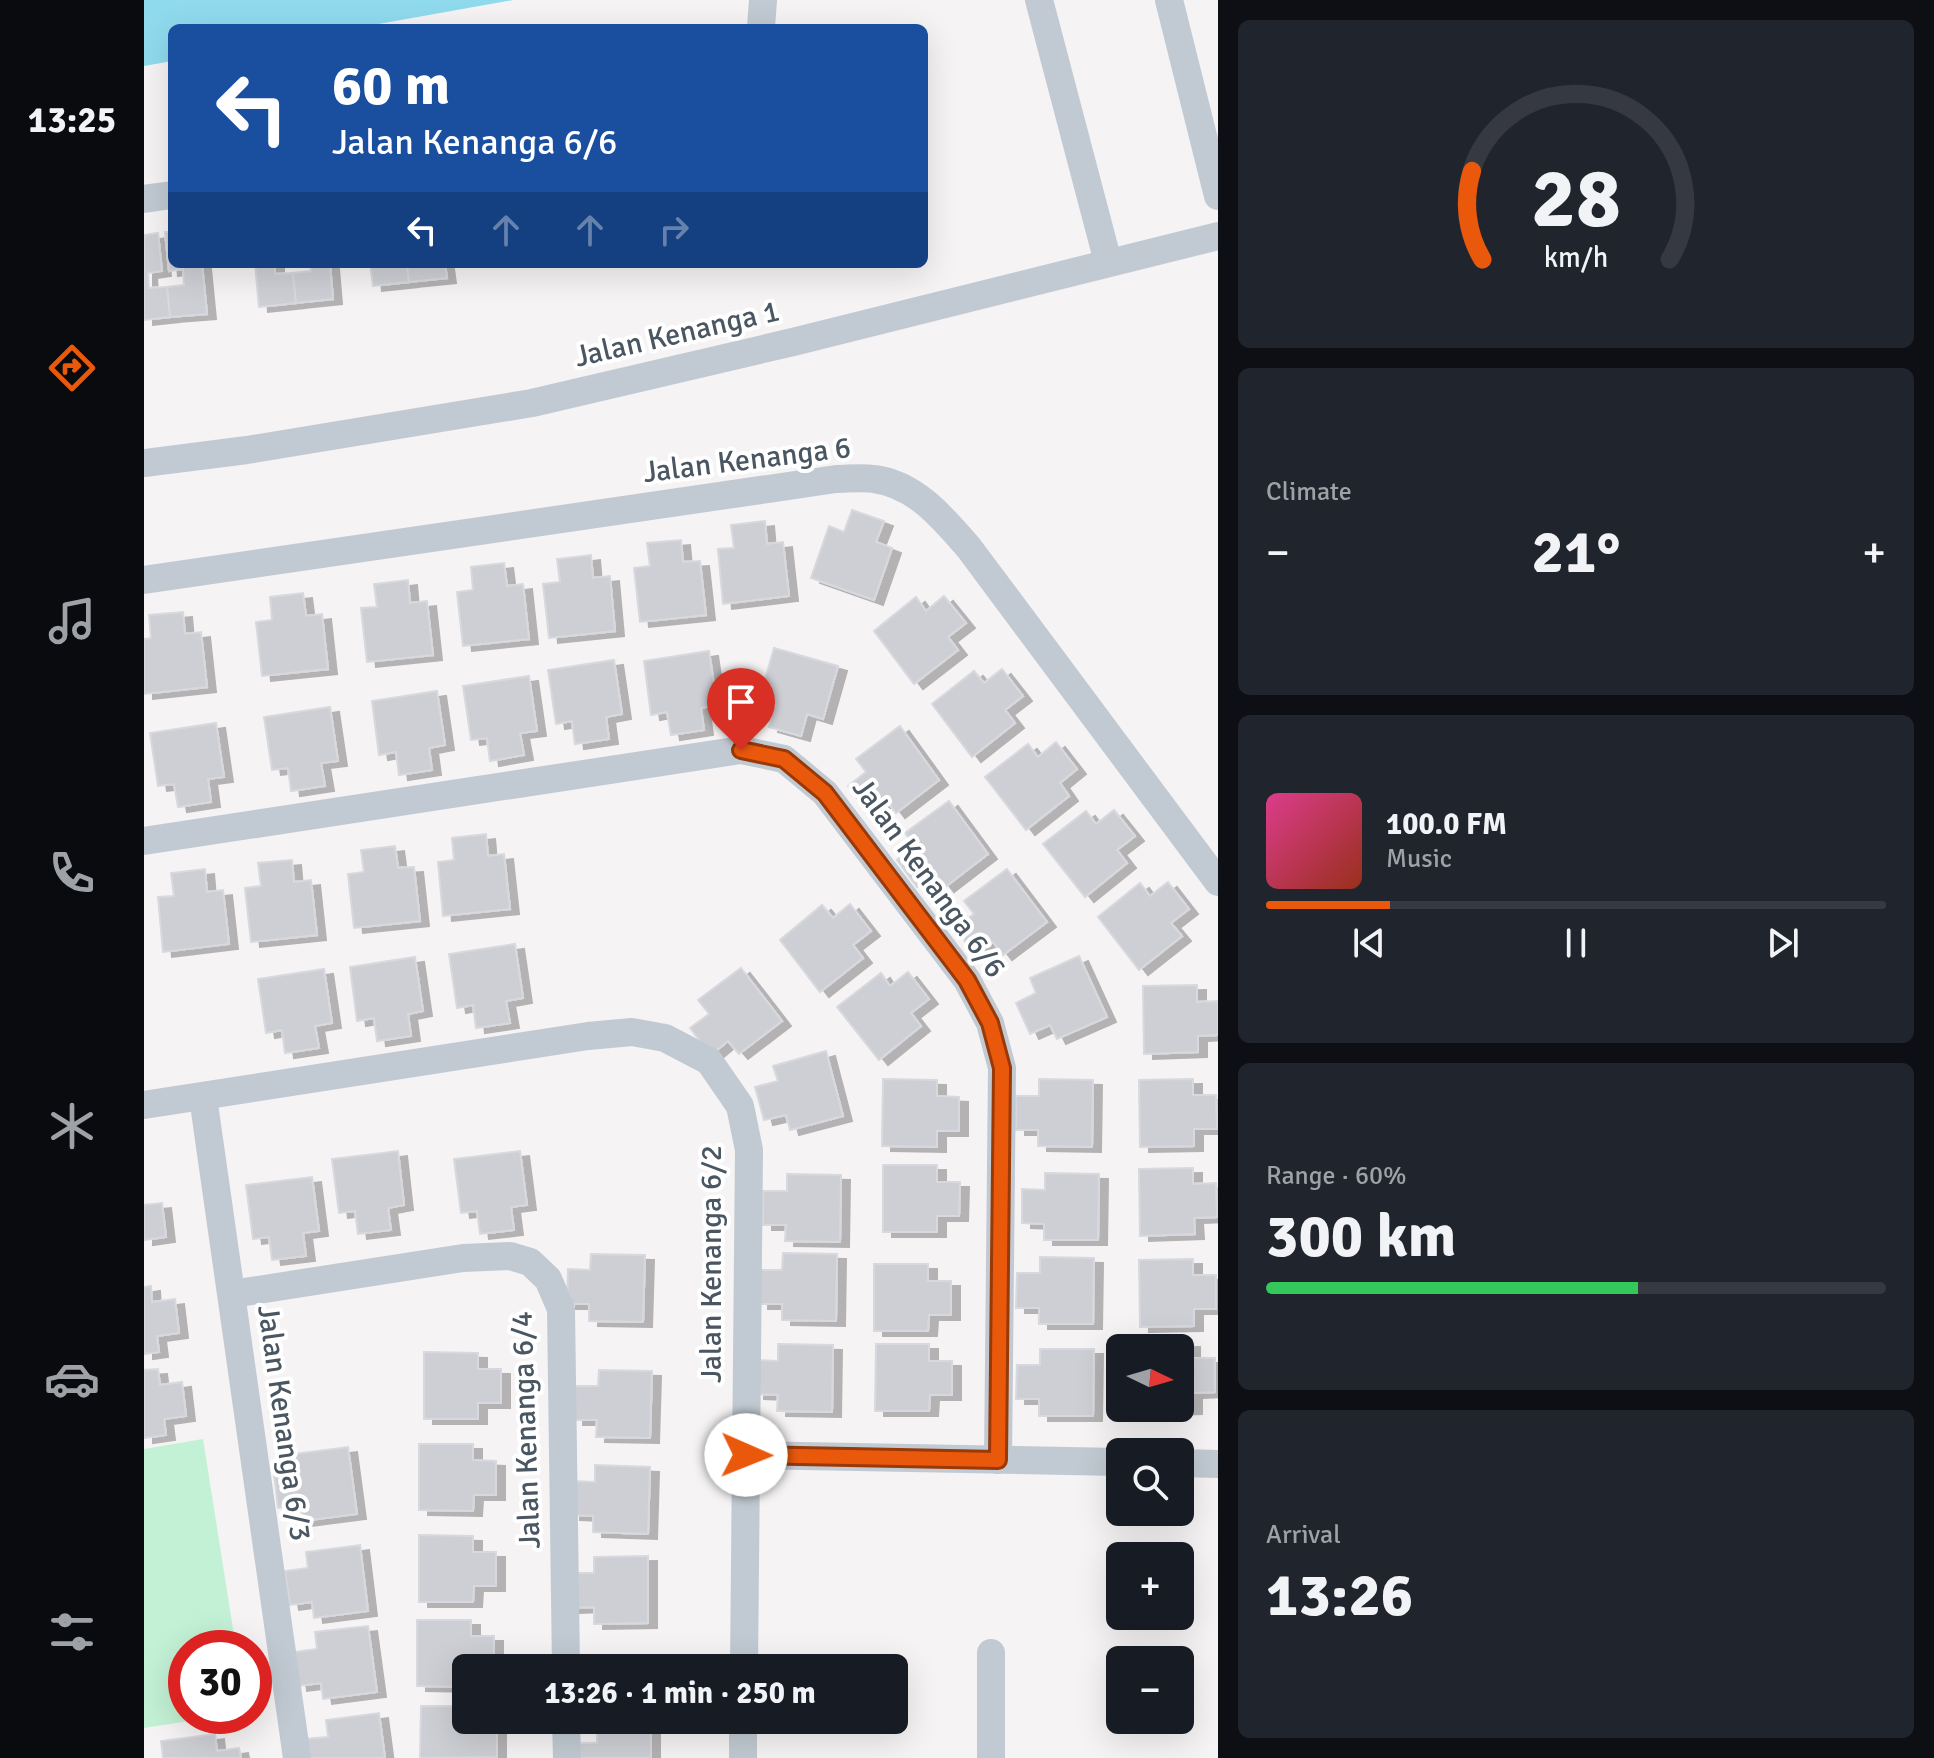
<!DOCTYPE html>
<meta charset="utf-8">
<style>
:root{--surface:#171b24;--page:#20242c;--text:#f1f3f6;--muted:#9ea1a6;--line:#363941;--accent:#ea580c}
body{margin:0;font-family:Signika,sans-serif;background:var(--page);color:var(--text);height:100vh;display:flex;flex-direction:column;font-size:30px;white-space:nowrap}
*{box-sizing:border-box;margin:0}
p{font-size:26px;color:var(--muted)}
.icon{flex:none;width:44px;height:44px;fill:none;stroke:currentColor;stroke-width:2;stroke-linecap:round;stroke-linejoin:round}
.map{position:relative;flex:1;overflow:hidden}
.drawer{display:flex;flex-direction:column;gap:20px;padding:20px;background:#0d0f14;width:716px}
.drawer>*{flex:none}
.hud{position:absolute;left:24px;top:24px;width:760px;height:244px;border-radius:12px;box-shadow:0 8px 32px #0002;background:#1a4fa0;color:#fff;overflow:hidden}
.needle{width:52px;rotate:95deg}
.buttons{position:absolute;left:962px;top:1334px;display:grid;gap:16px}
.buttons a{display:grid;place-items:center;width:88px;height:88px;border-radius:12px;background:var(--surface);box-shadow:0 8px 32px #0002;font-size:40px}
.speed{position:absolute;left:24px;top:1630px;display:flex;gap:16px;font-size:40px;font-weight:700;text-align:center}
.speed>*{display:grid;place-content:center;width:104px;height:104px;border-radius:50%;background:var(--surface);box-shadow:0 8px 32px #0002;line-height:1}
.speed .limit{border:12px solid #d22;background:#fff;color:#111}
.pin{position:absolute;display:grid;place-items:center;width:68px;height:68px;color:#fff;margin:-82px -34px;border-radius:50% 50% 50% 0;rotate:-45deg;box-shadow:0 0 8px #0007}
.pin .icon{rotate:45deg}
.me{position:absolute;width:88px;margin:-44px;rotate:91deg;stroke-linejoin:round;filter:drop-shadow(0 0 6px #0008)}
.turn{display:flex;align-items:center;gap:28px;height:168px;padding:0 32px;font-size:36px}
.turn .icon{width:104px;height:104px;stroke-width:2.5}
.turn b{display:block;font-size:56px;line-height:68px}
.lanes{display:flex;align-items:center;height:76px;padding:0 32px;background:#0003;justify-content:center;gap:40px;direction:ltr}
.lanes .off{opacity:.35}
.big{font-size:60px;font-weight:700;line-height:1.1}
.drawer .tile{flex:1;display:flex;flex-direction:column;justify-content:center;gap:12px;min-width:0;padding:0 28px;border-radius:12px;background:var(--page)}
.drawer .dial{align-items:center;gap:0}
.dial svg{height:208px;overflow:visible;fill:none;stroke:var(--line);stroke-width:7;stroke-linecap:round;text-anchor:middle}
.dial text{fill:var(--text);stroke:none}
.song{display:flex;align-items:center;gap:24px}
.cover{width:96px;height:96px;border-radius:12px;background:linear-gradient(135deg,hsl(330 70% 55%),hsl(10 70% 35%))}
.played{height:8px;border-radius:4px;background:linear-gradient(90deg,var(--accent) 20%,var(--line) 20%)}
.keys{display:flex;justify-content:space-around;direction:ltr}
.heat{display:flex;justify-content:space-between;align-items:center;font-size:44px;direction:ltr}
.charge{height:12px;border-radius:6px;background:linear-gradient(90deg,#34c759 60%,var(--line) 0)}
.trip{position:absolute;left:308px;top:1654px;width:456px;height:80px;border-radius:12px;background:var(--surface);box-shadow:0 8px 32px #0002;font-weight:700;line-height:80px;text-align:center}
main{display:flex;flex:1;min-height:0}
.menu{display:flex;flex-direction:column;width:144px;justify-content:space-around;align-items:center;background:#090b0e;color:var(--muted)}
.menu .icon{width:56px;height:56px}
.menu .active{color:var(--accent)}
.menu b{font-size:36px;color:var(--text)}
.map>svg:first-child{display:block}
.green{fill:#c3f1d5}
.water{fill:#90daee}
.building{fill:#cdcfd5;stroke:#d7d9de;stroke-width:2;filter:url(#shadow)}
.lines{fill:none;stroke-linecap:round;stroke-linejoin:round}
.minor{stroke:#c1cad2;stroke-width:28}
.route-casing{stroke:#983908;stroke-width:20}
.route{stroke:#ea580c;stroke-width:14}
.labels{text-anchor:middle;dominant-baseline:central;stroke-width:8;stroke-linejoin:round;paint-order:stroke}
.street-label{font-size:30px;fill:#4a5661;stroke:#fff}
</style>
<main>
<nav class="menu">
<b>13:25</b>
<svg class="icon active" aria-label="directions" viewBox="0 0 24 24"><path d="M12 3l9 9-9 9-9-9zM9 14v-3h6M13 9l2 2-2 2"/></svg>
<svg class="icon" aria-label="music" viewBox="0 0 24 24"><path d="M9 18V5l10-2v13"/><circle cx="6" cy="18" r="3"/><circle cx="16" cy="16" r="3"/></svg>
<svg class="icon" aria-label="phone" viewBox="0 0 24 24"><path d="M5 4h4l2 5-3 2q2 4 5 5l2-3 5 2v4C11 20 4 13 5 4z"/></svg>
<svg class="icon" aria-label="climate" viewBox="0 0 24 24"><path d="M12 3v18M4 7l16 10M4 17L20 7"/></svg>
<svg class="icon" aria-label="car" viewBox="0 0 24 24"><path d="M5 17H2v-5l4-1 3-4h7l3 4 3 1v5h-3M9 17h6M6 11h13"/><circle cx="7" cy="17" r="2"/><circle cx="17" cy="17" r="2"/></svg>
<svg class="icon" aria-label="filters" viewBox="0 0 24 24"><path d="M4 7h16M4 17h16"/><circle cx="9" cy="7" r="2"/><circle cx="15" cy="17" r="2"/></svg>
</nav>
<div class="map">
<svg width="1074" height="1758" viewBox="0 0 1074 1758">
<defs>
<filter id="shadow"><feDropShadow dx="9" dy="5" stdDeviation="0" flood-color="#0004"/></filter>
</defs>
<rect width="100%" height="100%" fill="#f5f3f3"/>
<path class="green" d="M59,1439l33,209h-50v68h35l-77,12v-279z"/>
<path class="water" d="M0,0h369l-157,28h-184v33l-28,5z"/>
<g class="building">
<path d="M21,232h7v32h30l5,50 -37,3 -3,-30 17,-2 -1,-16 -14,2z"/>
<path d="M14,233l4,38 -14,2 1,15 18,-1 3,30 -26,3v-85z"/>
<path d="M111,264h20v10l18,-1 3,30 -37,4z"/>
<path d="M166,264h20l3,35 -37,4 -3,-30 18,-2z"/>
<path d="M226,264h37l2,18 -36,4z"/>
<path d="M263,264h38l2,14 -38,4z"/>
<path d="M708,510l32,11 -8,21 16,6 -18,52 -63,-22 18,-52 15,6z"/>
<path d="M621,521l2,23 16,-2 6,54 -66,8 -5,-55 16,-1 -3,-23z"/>
<path d="M537,540l2,22 17,-1 6,54 -66,7 -6,-54 16,-2 -3,-23z"/>
<path d="M447,555l2,23 17,-2 5,55 -66,7 -6,-54 17,-2 -3,-23z"/>
<path d="M360,563l3,23 16,-2 6,55 -66,7 -6,-54 16,-2 -2,-23z"/>
<path d="M264,580l2,23 17,-2 6,54 -66,7 -6,-54 16,-1 -3,-23z"/>
<path d="M159,593l3,23 16,-2 6,55 -66,7 -6,-54 16,-2 -2,-23z"/>
<path d="M800,596l22,27 -18,14 10,13 -44,34 -40,-53 42,-34 10,14z"/>
<path d="M39,612l2,22 16,-2 6,55 -63,7v-55l7,-1 -2,-23z"/>
<path d="M630,648l64,18 -15,53 -16,-5 -6,22 -32,-9 6,-22 -16,-5z"/>
<path d="M565,651l8,54 -16,3 3,22 -33,5 -4,-23 -16,3 -7,-54z"/>
<path d="M470,660l8,54 -16,3 3,22 -34,5 -3,-23 -16,3 -8,-54z"/>
<path d="M858,669l21,27 -18,14 10,13 -43,34 -40,-53 42,-33 10,12z"/>
<path d="M385,676l8,55 -17,2 4,22 -34,6 -3,-23 -16,2 -8,-54z"/>
<path d="M293,691l8,54 -16,3 3,22 -33,5 -3,-23 -17,3 -7,-54z"/>
<path d="M186,707l8,54 -17,2 4,23 -34,5 -3,-23 -16,2 -8,-53z"/>
<path d="M72,723l8,54 -16,2 3,23 -33,5 -4,-23 -16,2 -8,-53z"/>
<path d="M756,726l39,54 -43,33 -10,-13 -18,13 -20,-27 18,-14 -10,-13z"/>
<path d="M912,742l21,27 -17,14 9,13 -43,34 -41,-53 43,-33 10,13z"/>
<path d="M805,801l39,53 -43,33 -10,-13 -18,13 -20,-27 18,-14 -10,-13z"/>
<path d="M970,810l21,26 -18,14 10,13 -42,34 -42,-53 43,-33 10,13z"/>
<path d="M342,834l2,22 16,-2 6,55 -67,7 -5,-54 16,-2 -2,-22z"/>
<path d="M251,846l3,22 16,-1 6,54 -66,7 -6,-54 16,-2 -3,-22z"/>
<path d="M148,860l2,22 17,-2 6,55 -66,7 -6,-54 16,-2 -3,-23z"/>
<path d="M61,869l2,23 16,-2 6,54 -66,8 -5,-55 16,-1 -3,-23z"/>
<path d="M863,869l40,53 -44,33 -10,-13 -17,14 -21,-28 19,-14 -10,-13z"/>
<path d="M1024,882l21,27 -18,14 11,13 -43,34 -41,-53 42,-34 10,13z"/>
<path d="M706,904l21,27 -18,14 10,13 -43,34 -40,-52 42,-35 11,13z"/>
<path d="M371,944l8,54 -17,3 4,22 -34,5 -3,-23 -16,3 -8,-54z"/>
<path d="M935,956l28,61 -50,22 -7,-14 -20,9 -14,-31 20,-10 -6,-15z"/>
<path d="M271,957l8,54 -15,3 3,22 -34,5 -3,-23 -17,3 -7,-54z"/>
<path d="M597,968l41,53 -43,33 -11,-13 -17,14 -21,-27 19,-14 -11,-14z"/>
<path d="M180,969l8,54 -17,3 4,22 -34,5 -3,-23 -16,3 -8,-54z"/>
<path d="M764,972l21,27 -18,14 10,13 -42,34 -42,-53 44,-34 9,13z"/>
<path d="M1053,985v17l21,-1v34l-20,1v16l-54,2 -1,-68z"/>
<path d="M682,1051l17,65 -53,14 -4,-15 -22,5 -9,-33 23,-6 -5,-15z"/>
<path d="M739,1079l54,1v16l22,1v34h-22v16l-55,-1z"/>
<path d="M895,1079l54,1 -1,67 -54,-1v-16h-22v-34h23z"/>
<path d="M1049,1079v16h23l1,34h-23v17l-54,1 -1,-67z"/>
<path d="M254,1151l6,54 -16,3 3,22 -33,4 -3,-23 -16,2 -7,-54z"/>
<path d="M376,1151l7,54 -16,2 3,23 -34,4 -3,-23 -16,2 -7,-54z"/>
<path d="M739,1165h54v17h23l-1,34h-22v16h-54z"/>
<path d="M1049,1168v16l23,-1 1,34 -23,1 1,16 -55,2 -1,-67z"/>
<path d="M901,1173l54,1 -1,66h-54v-16l-22,-1v-34l23,1z"/>
<path d="M643,1174l54,1 -1,67 -55,-1 1,-16h-23v-34h24z"/>
<path d="M168,1177l7,54 -16,2 3,23 -34,4 -3,-23 -16,2 -7,-54z"/>
<path d="M18,1203l4,34 -22,3v-35z"/>
<path d="M639,1253l54,1 -1,67 -54,-1v-16h-23l1,-34h22z"/>
<path d="M447,1254l54,1 -2,67 -54,-1v-17h-22l1,-35 22,1z"/>
<path d="M896,1257l54,1 -1,66h-54v-16h-23l1,-35h23z"/>
<path d="M1049,1259v16h23v34h-22v17l-54,1 -1,-67z"/>
<path d="M730,1264h54v17h23v34h-22l-1,16h-54z"/>
<path d="M7,1286l1,16 23,-3 4,34 -22,3 2,16 -15,2v-67z"/>
<path d="M1047,1342v16h24v34l-22,1v16l-54,2v-3h41v-60h-43v-5z"/>
<path d="M634,1344l55,1 -1,67 -55,-1 1,-16 -23,-1v-34l23,1z"/>
<path d="M732,1344h53v17h23v34h-22l-1,16h-54z"/>
<path d="M896,1349h54l-1,67h-54v-17h-23l1,-34h23z"/>
<path d="M280,1352l54,1v16h23v34h-23v16h-54z"/>
<path d="M14,1369l2,16 22,-3 4,34 -22,3 2,16 -22,3v-68z"/>
<path d="M455,1370l53,1 -2,67 -54,-1 1,-17h-23l1,-34h23z"/>
<path d="M275,1444h54v16l23,1v34h-22l-1,16 -54,-1z"/>
<path d="M204,1447l9,67 -54,7 -2,-16 -23,3 -4,-34 23,-3 -3,-17z"/>
<path d="M451,1465l55,2 -2,67 -55,-2v-16l-22,-1 1,-34 23,1z"/>
<path d="M275,1535l54,1v16h23v34h-22l-1,16h-54z"/>
<path d="M216,1545l8,66 -54,7 -2,-16 -22,3 -5,-34 23,-3 -2,-16z"/>
<path d="M504,1556v67l-54,1v-17l-23,1v-35h23v-16z"/>
<path d="M273,1620h54v16h23v32h-28v19l-49,-1z"/>
<path d="M224,1626l9,66 -54,7 -2,-16 -23,3 -4,-34 23,-3 -2,-17z"/>
<path d="M277,1706h45v14l31,2v35l-77,1z"/>
<path d="M235,1713l6,45h-77l-3,-19 23,-2 -2,-17z"/>
<path d="M453,1726h54v32h-77v-15h23z"/>
<path d="M71,1734l2,17 22,-3 2,10h-78l-2,-17z"/>
</g>
<g class="lines">
<g class="minor">
<path d="M895,0l69,262"/>
<path d="M1025,0l49,196"/>
<path d="M617,28l2,-28"/>
<path d="M0,199l28,-4"/>
<path d="M0,463l103,-13 285,-47 261,-61 425,-106"/>
<path d="M0,580l692,-101c12,0 25,-2 38,0 41,5 69,39 95,69l249,334"/>
<path d="M0,841l597,-91 43,9 41,34 142,187 23,43 12,45 -4,392"/>
<path d="M59,1097l94,661"/>
<path d="M0,1105l444,-69 44,-4 33,6 44,23 31,45 9,44 -5,518"/>
<path d="M88,1294l231,-36 47,-2 20,6 18,17 13,30 5,359"/>
<path d="M602,1455l374,7"/>
<path d="M1036,1463l38,1"/>
<path d="M847,1653v105"/>
<path d="M422,1720l1,38"/>
<path d="M599,1758v-38"/>
</g>
</g>
<g class="lines">
<g class="route-casing">
<path id="route" d="M597,750l43,9 41,34 142,187 23,43 12,45 -4,392 -252,-5"/>
</g>
<use href="#route" class="route"/>
</g>
<g class="labels">
<g class="street-label">
<text transform="translate(533 334) rotate(-13)">Jalan Kenanga 1</text>
<text transform="translate(603 460) rotate(-7)">Jalan Kenanga 6</text>
<text transform="translate(785 878) rotate(54)">Jalan Kenanga 6/6</text>
<text transform="translate(567 1264) rotate(-90)">Jalan Kenanga 6/2</text>
<text transform="translate(140 1423) rotate(82)">Jalan Kenanga 6/3</text>
<text transform="translate(382 1430) rotate(-92)">Jalan Kenanga 6/4</text>
</g>
</g>
</svg>
<div class="buttons">
<a><svg class="needle" viewBox="-14 -14 28 28"><path d="M0-13l5 13h-10z" fill="#e53935"/><path d="M0 13l5-13h-10z" fill="#9ea1a6"/></svg></a>
<a><svg class="icon" aria-label="search" viewBox="0 0 24 24"><circle cx="10" cy="10" r="6"/><path d="M15 15l6 6"/></svg></a>
<a>+</a>
<a>−</a>
</div>
<div class="speed"><div class="limit">30</div></div>
<div class="pin" style="left:597px;top:750px;background:#d93025"><svg class="icon" aria-label="arrive" viewBox="0 0 24 24"><path d="M6 21V4h12l-3 4 3 4H6"/></svg></div>
<svg class="me" style="left:602px;top:1455px" viewBox="-20 -20 40 40"><circle r="19" fill="#fff"/><path d="M0-13L10 11 0 6-10 11z" fill="#ea580c"/></svg>
<div class="trip">13:26 · 1 min · 250 m</div>
<div class="hud">
<div class="turn"><svg class="icon" aria-label="left" viewBox="0 0 24 24"><path d="M17 20v-9H6M10 6l-5 5 5 5"/></svg><div><b>60 m</b>Jalan Kenanga 6/6</div></div>
<div class="lanes"><svg class="icon" aria-label="left" viewBox="0 0 24 24"><path d="M17 20v-9H6M10 6l-5 5 5 5"/></svg><svg class="icon off" aria-label="ahead" viewBox="0 0 24 24"><path d="M12 20V5M6 11l6-6 6 6"/></svg><svg class="icon off" aria-label="ahead" viewBox="0 0 24 24"><path d="M12 20V5M6 11l6-6 6 6"/></svg><svg class="icon off" aria-label="right" viewBox="0 0 24 24"><path d="M7 20v-9h11M14 6l5 5-5 5"/></svg></div>
</div>
</div>
<section class="drawer">
<div class="tile dial"><svg viewBox="0 0 100 80">
<path d="M14 69A42 42 0 1 1 86 69"/>
<path d="M14 69A42 42 0 0 1 10 35" stroke="#ea580c"/>
<text x="50" y="56" font-size="32" font-weight="700">28</text>
<text x="50" y="72" font-size="11">km/h</text>
</svg></div>
<div class="tile"><p>Climate</p>
<div class="heat"><a>−</a><b class="big">21°</b><a>+</a></div>
</div>
<div class="tile">
<div class="song"><i class="cover"></i><div><b>100.0 FM</b><p>Music</p></div></div>
<div class="played"></div>
<div class="keys"><svg class="icon" aria-label="previous" viewBox="0 0 24 24"><path d="M18 5L8 12l10 7zM5 5v14"/></svg><svg class="icon" aria-label="pause" viewBox="0 0 24 24"><path d="M8 5v14M16 5v14"/></svg><svg class="icon" aria-label="next" viewBox="0 0 24 24"><path d="M6 5l10 7-10 7zM19 5v14"/></svg></div>
</div>
<div class="tile"><p>Range · 60%</p><b class="big">300 km</b><div class="charge"></div></div>
<div class="tile"><p>Arrival</p><b class="big">13:26</b></div>
</section>
</main>
